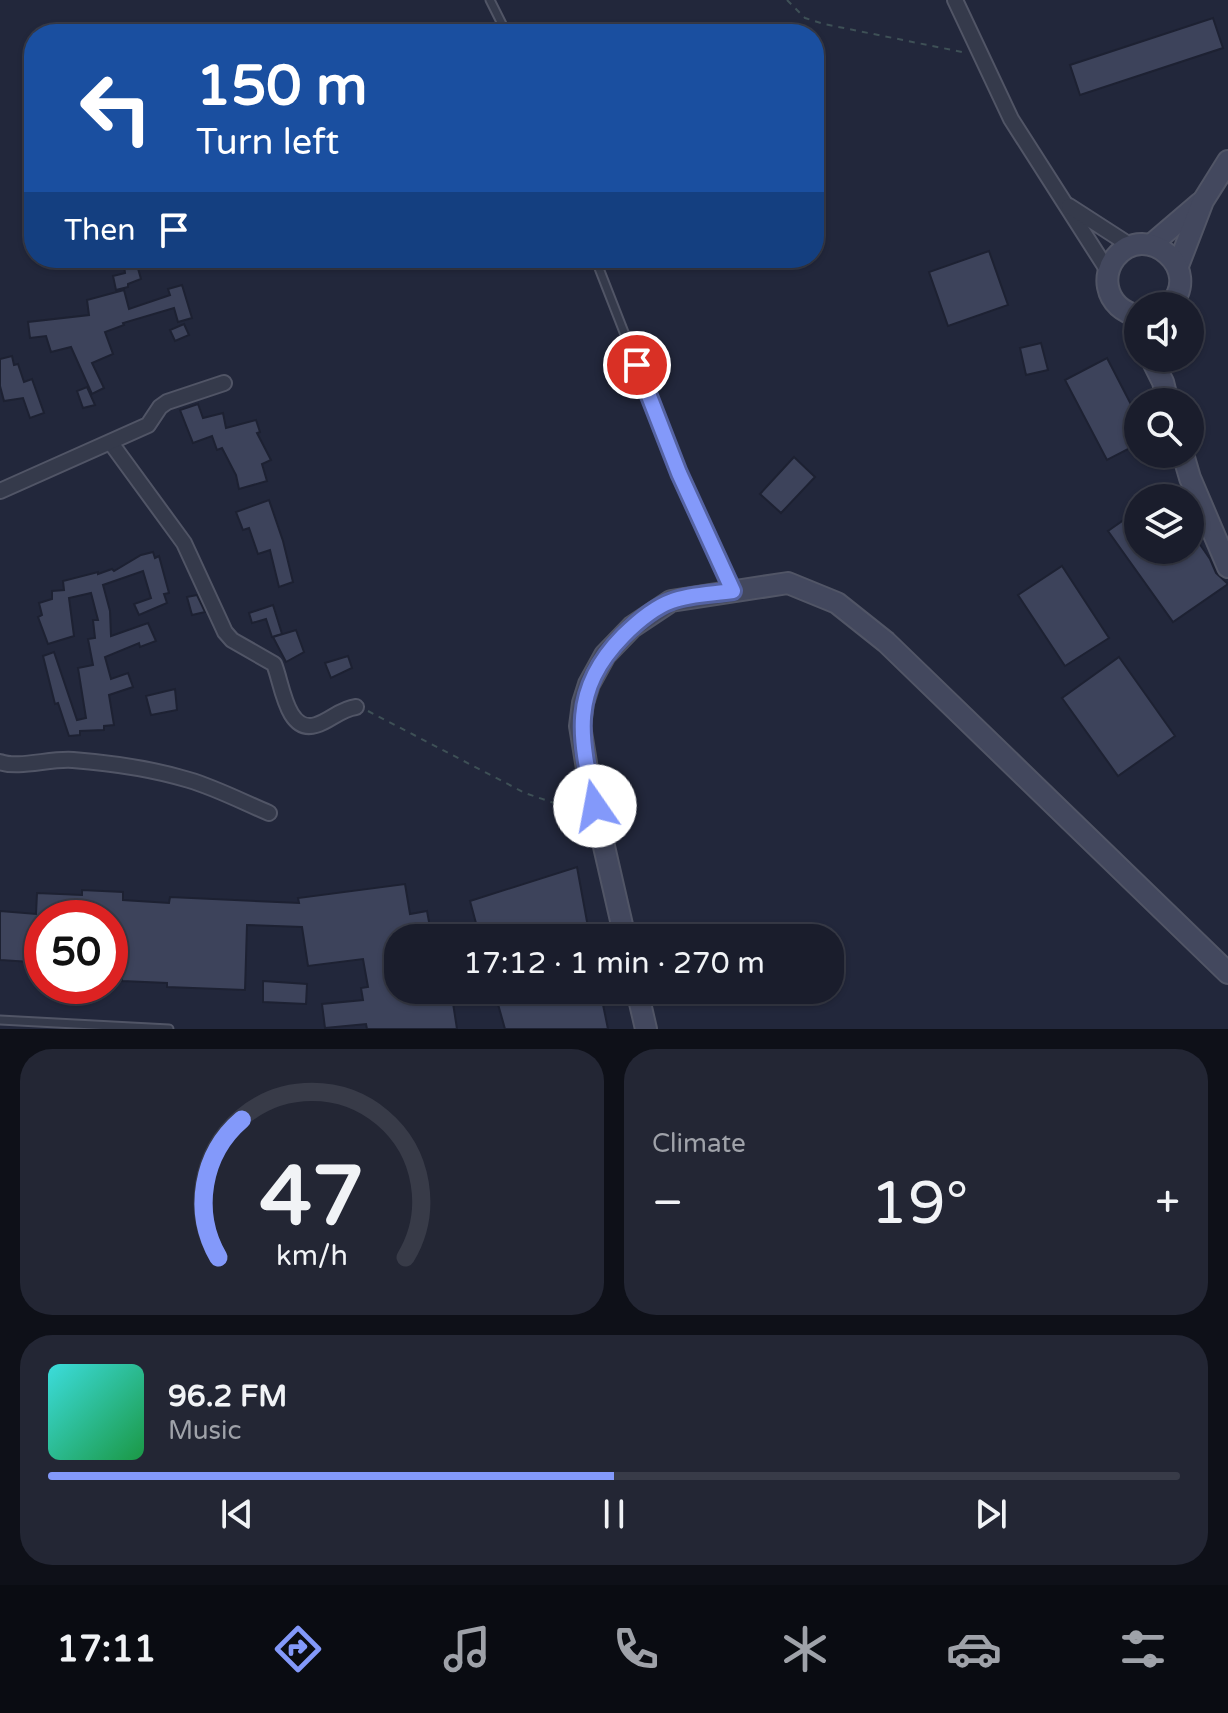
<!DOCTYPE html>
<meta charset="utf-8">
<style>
:root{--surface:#1a1d2c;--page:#232634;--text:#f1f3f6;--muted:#9fa2a9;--line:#383b48;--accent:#8399fa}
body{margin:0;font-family:"Varela Round",sans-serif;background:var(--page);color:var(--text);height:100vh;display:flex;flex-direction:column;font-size:30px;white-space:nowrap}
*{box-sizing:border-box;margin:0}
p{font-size:26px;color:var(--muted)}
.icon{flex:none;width:44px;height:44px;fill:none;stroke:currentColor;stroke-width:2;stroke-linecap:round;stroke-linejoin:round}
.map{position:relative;height:1029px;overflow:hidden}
.details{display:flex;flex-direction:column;gap:20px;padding:20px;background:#0e1018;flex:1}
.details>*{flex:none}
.banner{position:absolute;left:24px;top:24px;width:800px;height:244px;border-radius:32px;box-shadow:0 2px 6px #0004,0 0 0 2px var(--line);background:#1a4fa0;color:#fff;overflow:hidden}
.tools{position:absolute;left:1124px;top:292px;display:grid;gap:16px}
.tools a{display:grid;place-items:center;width:80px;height:80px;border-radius:50%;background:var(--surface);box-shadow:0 2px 6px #0004,0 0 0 2px var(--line);font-size:40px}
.speed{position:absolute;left:24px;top:900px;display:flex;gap:16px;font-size:40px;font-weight:700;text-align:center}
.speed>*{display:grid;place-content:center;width:104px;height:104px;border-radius:50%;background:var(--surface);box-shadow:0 2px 6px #0004,0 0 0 2px var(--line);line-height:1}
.speed .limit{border:12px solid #d22;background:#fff;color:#111}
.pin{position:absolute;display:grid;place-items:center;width:68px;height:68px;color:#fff;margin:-34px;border:4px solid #fff;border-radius:50%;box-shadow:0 2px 8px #0007}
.me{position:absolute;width:88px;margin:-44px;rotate:348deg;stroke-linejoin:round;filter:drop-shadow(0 0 6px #0008)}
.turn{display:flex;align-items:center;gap:28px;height:168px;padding:0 40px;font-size:36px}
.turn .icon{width:104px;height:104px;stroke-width:2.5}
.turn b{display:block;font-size:56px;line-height:68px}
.then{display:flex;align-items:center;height:76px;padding:0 40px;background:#0003;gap:16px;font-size:30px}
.big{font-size:60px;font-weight:600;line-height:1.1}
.details .widget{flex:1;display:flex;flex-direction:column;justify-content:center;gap:12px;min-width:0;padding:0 28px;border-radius:32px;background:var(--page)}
.details .dial{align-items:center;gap:0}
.dial svg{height:208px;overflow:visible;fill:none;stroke:var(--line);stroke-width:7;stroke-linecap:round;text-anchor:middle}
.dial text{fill:var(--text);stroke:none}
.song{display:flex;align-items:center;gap:24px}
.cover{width:96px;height:96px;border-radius:12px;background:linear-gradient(135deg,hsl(180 70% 55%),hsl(140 70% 35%))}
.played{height:8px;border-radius:4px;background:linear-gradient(90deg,var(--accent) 50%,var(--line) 50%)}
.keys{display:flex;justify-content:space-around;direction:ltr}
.heat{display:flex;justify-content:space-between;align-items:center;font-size:44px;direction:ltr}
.details .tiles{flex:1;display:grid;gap:20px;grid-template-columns:1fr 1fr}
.widget:last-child{grid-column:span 2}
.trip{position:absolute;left:384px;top:924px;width:460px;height:80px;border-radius:32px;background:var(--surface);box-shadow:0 2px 6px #0004,0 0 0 2px var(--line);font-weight:600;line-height:80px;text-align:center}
.dock{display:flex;height:128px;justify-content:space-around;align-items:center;background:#0a0c12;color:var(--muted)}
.dock .icon{width:56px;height:56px}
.dock .current{color:var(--accent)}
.dock b{font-size:36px;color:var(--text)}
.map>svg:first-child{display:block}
.building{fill:#3d435b;stroke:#1d2132;stroke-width:2}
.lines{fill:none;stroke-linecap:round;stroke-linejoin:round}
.lane-casing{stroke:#515566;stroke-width:11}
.street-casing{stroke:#515566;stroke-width:18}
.secondary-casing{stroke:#515566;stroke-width:24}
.path{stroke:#3e5056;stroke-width:2;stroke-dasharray:6 6;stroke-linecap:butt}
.lane{stroke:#353a4b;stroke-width:7}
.street{stroke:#353a4b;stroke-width:14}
.secondary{stroke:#43485e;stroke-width:20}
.route-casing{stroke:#5563a2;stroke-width:20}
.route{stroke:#8399fa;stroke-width:14}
</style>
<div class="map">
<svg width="1228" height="1029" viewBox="0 0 1228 1029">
<rect width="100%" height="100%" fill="#22273b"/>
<g class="building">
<path d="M1213,18l10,30 -143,47 -10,-30z"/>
<path d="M989,251l19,54 -60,21 -19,-54z"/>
<path d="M123,258h12l6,21 -13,5v3l-12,3 -3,-14 12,-3z"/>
<path d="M182,285l10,33 -14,4 -4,-14 -51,15 1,2 -19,7 8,22 -21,9 12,25 -12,6 -21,-47 -20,5 -5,-16 -16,2 -2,-16 61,-7 -2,-15 37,-10 5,19 41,-14 -2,-6z"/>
<path d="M184,324l5,11 -14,6 -5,-11z"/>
<path d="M1041,343l7,27 -22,5 -6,-27z"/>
<path d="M12,356l2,9 4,-1 6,18 8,-3 12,34 -14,5 -7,-20 -19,3 -4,-15v-27z"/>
<path d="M1107,358l31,60v26l-31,16 -42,-80z"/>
<path d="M87,387l8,18 -12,3 -6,-17z"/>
<path d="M198,404l5,14 20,-5 3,15 30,-8 4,12 -3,1 14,27 -9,4 5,17 -28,8 -3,-14 -14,-27 -5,2 -5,-14 -19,7 -13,-33z"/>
<path d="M794,457l21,20 -34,36 -21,-19z"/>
<path d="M269,500l14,41 10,41 -14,5 -9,-37 -12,4 -9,-26 -6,2 -7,-18z"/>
<path d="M1138,510v40h52v-20l20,29 6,14 12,11 -55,38 -65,-91z"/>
<path d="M153,552l2,6 4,-2 10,37 -5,1 3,9 -28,12 -5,-11 17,-6 -8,-27 -40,14 7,26 1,25 37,-13 8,18 -16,6 -1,-4 -34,14 6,22 17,-6 5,14 -24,8 5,30 -10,1v4l-24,1v4l-11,1 -11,-33 -3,1 -12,-48 11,-4 23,68 9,-2 -8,-50 15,-3 -5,-26 7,-1 -2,-18h5l-7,-27 -22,5 5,38 -26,8 -10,-27 4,-2 -3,-12 13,-4v-8l12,-1 -1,-9 35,-9v2l14,-5 2,2 27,-16z"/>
<path d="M1062,566l47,72 -44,28 -47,-71z"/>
<path d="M197,595l8,17 -13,3 -5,-18z"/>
<path d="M273,605l9,29 -10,3 -6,-18 -14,4 -3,-10z"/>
<path d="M296,630l8,22 -18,10 -13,-25z"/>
<path d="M348,656l4,12 -21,10 -6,-15z"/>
<path d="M1119,657l56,79 -57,40 -56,-78z"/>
<path d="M175,689l2,21 -26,5 -5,-19z"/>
<path d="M577,867l13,71h-110l-10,-37z"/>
<path d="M405,884l5,30 17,-3 5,27h-34v52h53l6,39h-90l-1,-5 -41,4 -3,-24 41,-4 -2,-12 7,-1 -5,-28 -55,7 -6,-39 -55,-2 -2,65 -78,-3v-4l-45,-2v-8l-12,-1v-54h-68v33l-10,-1 -1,12 -31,-2v-49l36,3 1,-21 45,2v-5l41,2v8l46,3 1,-6 129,6 -1,-5z"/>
<path d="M263,981l44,3 -1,20 -43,-2z"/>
<path d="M494,990h106l8,39h-103z"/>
</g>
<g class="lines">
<g class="lane-casing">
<g id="lane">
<path d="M490,0l17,34"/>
<path d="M595,258l84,215 53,116"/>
<path d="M0,1020l169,9"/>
</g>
</g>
<g class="street-casing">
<g id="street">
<path d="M955,0l56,119 97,152"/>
<path d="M1069,206l62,40"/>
<path d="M111,443l73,100 41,89 7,8 42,24c8,18 12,70 42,61 14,-4 24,-16 40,-18"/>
<path d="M0,491l148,-66 12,-18 7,-5 57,-19"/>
<path d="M0,762c18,7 51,-4 73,-2 38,3 80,9 116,20 27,8 54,22 80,33"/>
</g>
</g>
<g class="secondary-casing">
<g id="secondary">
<path d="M1152,244l48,-41"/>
<path d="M1178,266l25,-65 25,-40"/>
<path d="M1138,316c-15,-4 -27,-13 -30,-29 -2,-10 1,-21 7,-29 31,-39 90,12 54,48"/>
<path d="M1151,358l12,24 5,20"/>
<path d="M1183,454l7,24 38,89"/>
<path d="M625,938l-36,-157 -9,-55 3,-23 6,-19 16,-29 27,-28 39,-26 117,-18 49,20 49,39 342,331"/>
<path d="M637,990l9,39"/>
</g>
</g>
<g class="path">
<path d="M787,0l18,18 19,6 138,28"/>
<path d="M368,711l157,82 35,12 15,1"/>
</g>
<use href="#lane" class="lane"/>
<use href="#street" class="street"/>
<use href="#secondary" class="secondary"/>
</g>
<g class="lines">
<g class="route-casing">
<path id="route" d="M595,806c-15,-68 -26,-115 28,-170 12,-12 32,-29 49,-35 18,-7 41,-7 61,-10l-54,-118 -42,-108"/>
</g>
<use href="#route" class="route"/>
</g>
</svg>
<div class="tools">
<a><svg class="icon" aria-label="sound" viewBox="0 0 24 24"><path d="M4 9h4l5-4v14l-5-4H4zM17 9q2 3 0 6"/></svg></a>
<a><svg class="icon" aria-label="search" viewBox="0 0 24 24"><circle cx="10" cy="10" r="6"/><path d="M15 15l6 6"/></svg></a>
<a><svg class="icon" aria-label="layers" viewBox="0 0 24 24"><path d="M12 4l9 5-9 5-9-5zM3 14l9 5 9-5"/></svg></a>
</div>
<div class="speed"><div class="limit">50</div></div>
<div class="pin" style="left:637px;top:365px;background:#d93025"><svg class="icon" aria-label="arrive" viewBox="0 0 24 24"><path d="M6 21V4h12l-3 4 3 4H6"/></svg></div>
<svg class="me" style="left:595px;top:806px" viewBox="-20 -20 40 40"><circle r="19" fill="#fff"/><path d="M0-13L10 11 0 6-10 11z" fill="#8399fa"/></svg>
<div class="trip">17:12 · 1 min · 270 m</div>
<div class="banner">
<div class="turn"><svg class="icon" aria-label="left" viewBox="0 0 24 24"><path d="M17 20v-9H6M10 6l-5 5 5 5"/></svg><div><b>150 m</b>Turn left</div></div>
<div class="then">Then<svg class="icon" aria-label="arrive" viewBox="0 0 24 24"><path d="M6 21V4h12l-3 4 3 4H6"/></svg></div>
</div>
</div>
<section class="details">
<div class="tiles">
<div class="widget dial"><svg viewBox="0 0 100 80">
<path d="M14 69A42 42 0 1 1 86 69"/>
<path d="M14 69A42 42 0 0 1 23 16" stroke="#8399fa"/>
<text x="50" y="56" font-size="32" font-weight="700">47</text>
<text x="50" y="72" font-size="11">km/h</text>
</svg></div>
<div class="widget"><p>Climate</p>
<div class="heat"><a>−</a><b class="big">19°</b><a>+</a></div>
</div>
<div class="widget">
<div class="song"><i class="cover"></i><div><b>96.2 FM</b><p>Music</p></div></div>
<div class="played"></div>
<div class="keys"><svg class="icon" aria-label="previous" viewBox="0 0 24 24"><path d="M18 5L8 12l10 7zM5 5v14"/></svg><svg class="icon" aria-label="pause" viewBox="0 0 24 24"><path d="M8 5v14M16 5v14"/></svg><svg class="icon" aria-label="next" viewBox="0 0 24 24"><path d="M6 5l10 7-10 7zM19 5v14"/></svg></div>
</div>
</div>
</section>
<nav class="dock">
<b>17:11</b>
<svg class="icon current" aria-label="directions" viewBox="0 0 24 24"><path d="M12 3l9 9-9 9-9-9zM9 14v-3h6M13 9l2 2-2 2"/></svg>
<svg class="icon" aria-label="music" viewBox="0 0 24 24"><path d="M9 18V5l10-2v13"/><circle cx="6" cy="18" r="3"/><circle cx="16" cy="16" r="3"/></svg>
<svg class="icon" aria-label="phone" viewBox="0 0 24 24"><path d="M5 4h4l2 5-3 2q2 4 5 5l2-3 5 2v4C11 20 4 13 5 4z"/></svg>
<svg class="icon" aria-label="climate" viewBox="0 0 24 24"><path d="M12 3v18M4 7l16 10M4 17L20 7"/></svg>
<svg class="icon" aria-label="car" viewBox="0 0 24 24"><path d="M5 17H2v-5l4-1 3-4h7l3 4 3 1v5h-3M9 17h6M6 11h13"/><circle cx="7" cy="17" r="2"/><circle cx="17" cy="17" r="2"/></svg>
<svg class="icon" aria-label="filters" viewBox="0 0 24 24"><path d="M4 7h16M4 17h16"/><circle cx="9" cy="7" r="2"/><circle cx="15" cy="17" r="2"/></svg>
</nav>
